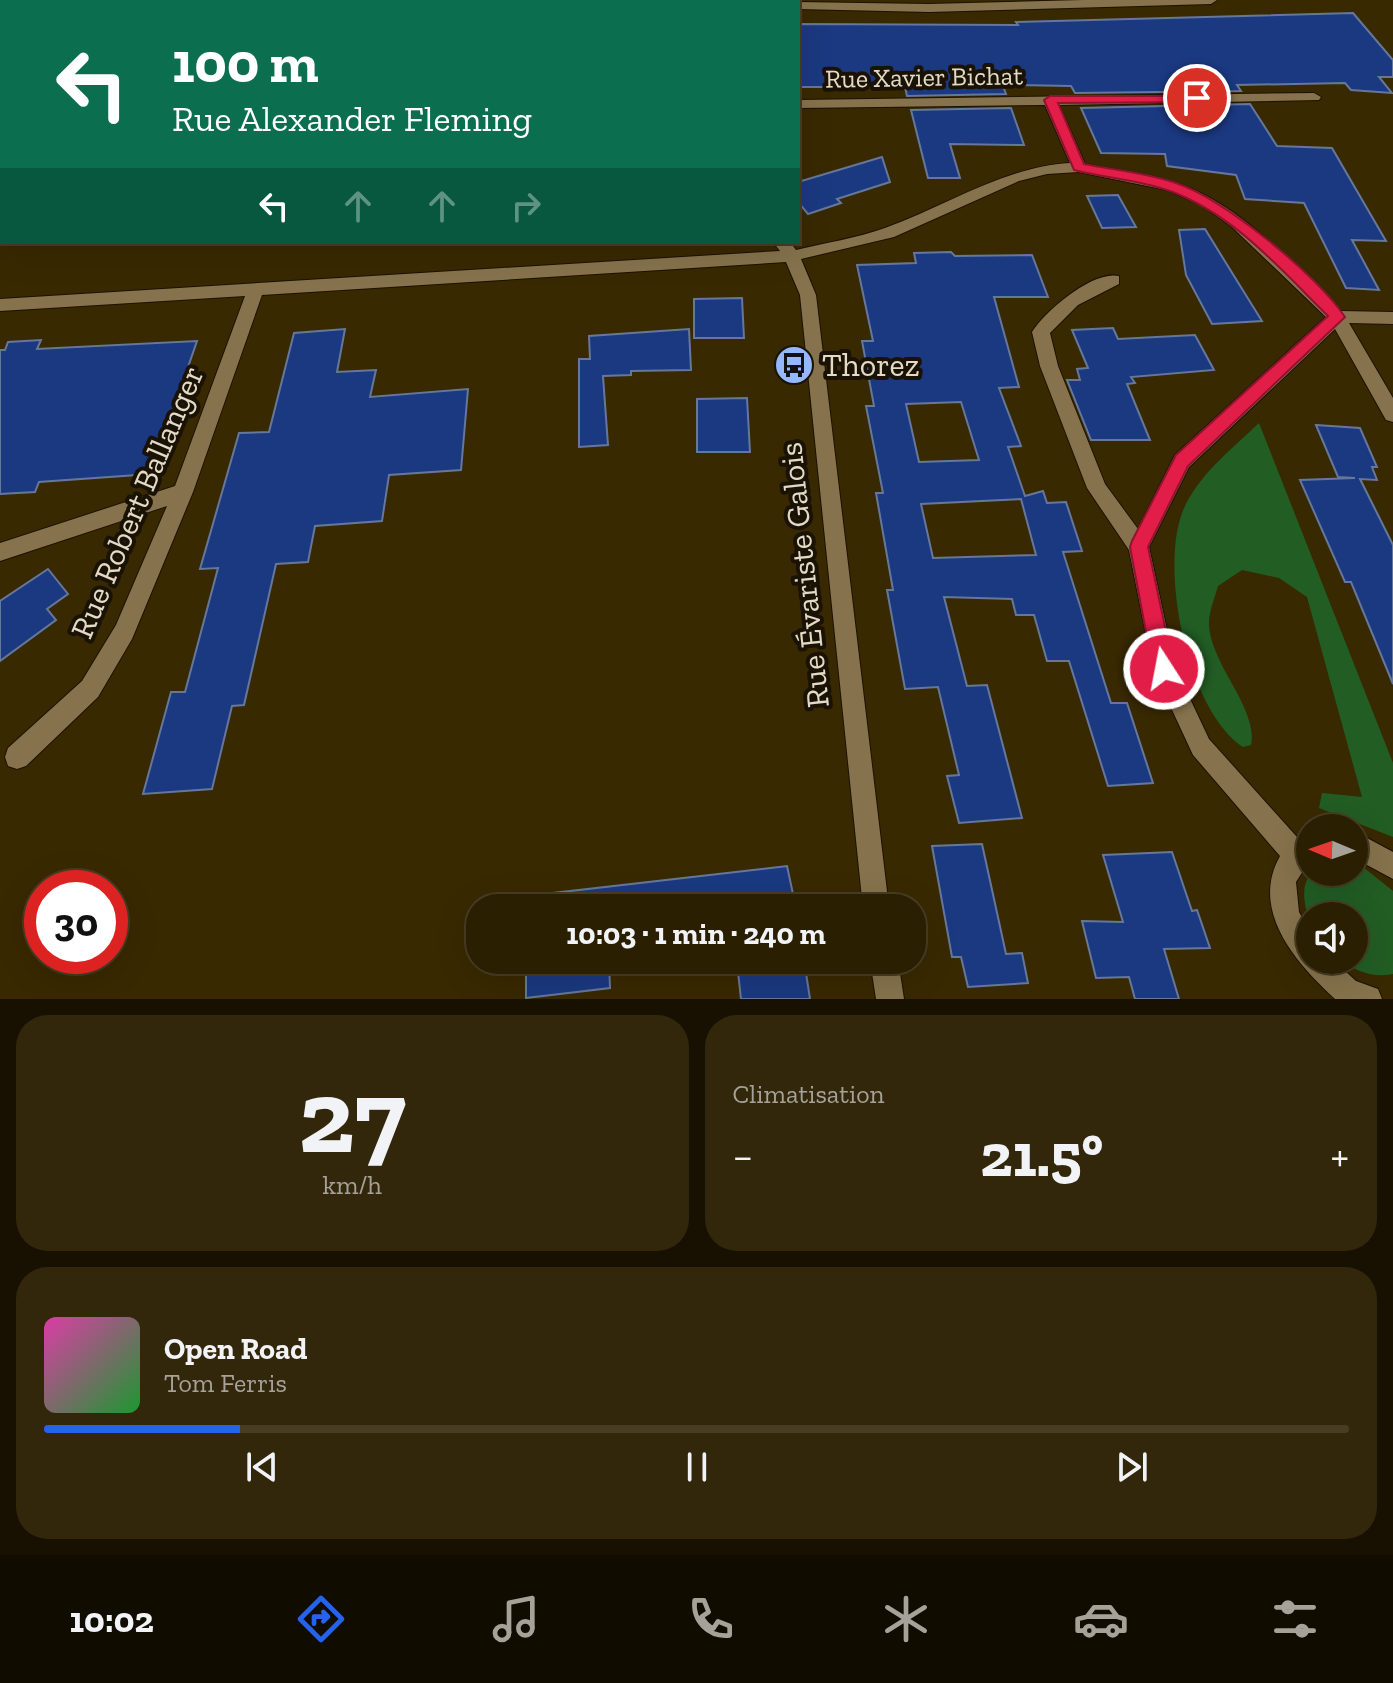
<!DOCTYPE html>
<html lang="fr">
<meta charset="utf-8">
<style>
:root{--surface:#2b1f01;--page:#33270b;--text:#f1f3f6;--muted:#a6a299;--line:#473d23;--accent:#2563eb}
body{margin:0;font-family:"Zilla Slab",serif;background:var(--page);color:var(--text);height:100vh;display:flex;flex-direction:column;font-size:30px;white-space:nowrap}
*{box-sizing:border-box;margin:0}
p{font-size:26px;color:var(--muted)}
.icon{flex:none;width:44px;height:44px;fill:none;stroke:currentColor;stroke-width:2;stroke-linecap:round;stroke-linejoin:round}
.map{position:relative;height:999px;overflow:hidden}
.drawer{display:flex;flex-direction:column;gap:16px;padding:16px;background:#181101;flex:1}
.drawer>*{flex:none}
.banner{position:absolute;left:0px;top:0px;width:800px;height:244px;box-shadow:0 8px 32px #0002,0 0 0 2px var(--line);background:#0b6e4f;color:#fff;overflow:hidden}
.needle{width:52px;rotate:272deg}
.fabs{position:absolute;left:1296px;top:814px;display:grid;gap:16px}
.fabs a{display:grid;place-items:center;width:72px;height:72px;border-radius:50%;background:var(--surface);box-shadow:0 8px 32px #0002,0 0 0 2px var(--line);font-size:40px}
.speed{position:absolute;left:24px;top:870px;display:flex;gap:16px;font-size:40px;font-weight:700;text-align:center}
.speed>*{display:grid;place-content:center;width:104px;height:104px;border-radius:50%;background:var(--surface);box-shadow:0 8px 32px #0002,0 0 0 2px var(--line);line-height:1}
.speed .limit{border:12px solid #d22;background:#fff;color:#111}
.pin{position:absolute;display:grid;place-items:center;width:68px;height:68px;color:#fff;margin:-34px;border:4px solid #fff;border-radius:50%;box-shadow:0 2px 8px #0007}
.me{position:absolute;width:88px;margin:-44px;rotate:349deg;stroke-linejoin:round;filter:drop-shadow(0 0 6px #0008)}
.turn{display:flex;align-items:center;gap:28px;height:168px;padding:0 40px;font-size:36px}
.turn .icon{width:104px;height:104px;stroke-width:2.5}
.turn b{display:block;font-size:56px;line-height:68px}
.lanes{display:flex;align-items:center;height:76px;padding:0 40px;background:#0003;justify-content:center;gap:40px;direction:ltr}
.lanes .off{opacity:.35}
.big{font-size:60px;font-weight:700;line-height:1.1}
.drawer .tile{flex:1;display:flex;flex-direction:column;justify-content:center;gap:12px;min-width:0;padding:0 28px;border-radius:32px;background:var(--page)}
.drawer .dial{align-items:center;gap:0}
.dial b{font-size:104px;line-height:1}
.song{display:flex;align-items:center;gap:24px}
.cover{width:96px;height:96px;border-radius:12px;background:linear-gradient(135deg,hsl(320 70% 55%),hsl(130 70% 35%))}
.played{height:8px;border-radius:4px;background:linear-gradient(90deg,var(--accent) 15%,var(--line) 15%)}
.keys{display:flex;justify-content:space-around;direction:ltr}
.heat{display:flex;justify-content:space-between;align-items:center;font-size:44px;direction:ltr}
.drawer .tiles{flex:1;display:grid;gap:16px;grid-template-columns:1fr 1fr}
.tile:last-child{grid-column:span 2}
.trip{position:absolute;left:466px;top:894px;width:460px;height:80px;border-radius:32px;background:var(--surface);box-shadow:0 8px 32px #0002,0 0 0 2px var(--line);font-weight:700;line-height:80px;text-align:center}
.menu{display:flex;height:128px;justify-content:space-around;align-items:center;background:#110c00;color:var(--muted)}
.menu .icon{width:56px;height:56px}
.menu .selected{color:var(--accent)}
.menu b{font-size:36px;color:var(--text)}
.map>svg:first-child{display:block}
.green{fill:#225d24}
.building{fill:#1b3981;stroke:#65779a;stroke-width:2;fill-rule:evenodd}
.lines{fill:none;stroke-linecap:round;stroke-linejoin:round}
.lane-casing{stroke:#1e1200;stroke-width:22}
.street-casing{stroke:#1e1200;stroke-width:2}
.lane{stroke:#86734d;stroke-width:20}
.street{fill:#86734d;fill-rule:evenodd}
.route{fill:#e11d48;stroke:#92132f;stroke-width:2}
.labels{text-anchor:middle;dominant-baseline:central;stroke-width:8;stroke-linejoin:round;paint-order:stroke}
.far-street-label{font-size:26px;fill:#e4dac6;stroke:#1a1305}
.poi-label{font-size:32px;fill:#e4dac6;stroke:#1a1305;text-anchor:start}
.street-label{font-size:32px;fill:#e4dac6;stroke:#1a1305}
</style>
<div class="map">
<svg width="1393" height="999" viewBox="0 0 1393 999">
<rect width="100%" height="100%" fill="#392901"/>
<g class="green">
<path d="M1259,423l134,340v74l-74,-29 3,-15 40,4 -55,-200 -28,-19 -37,-8 -24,16c-3,11 -9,25 -9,37 0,40 50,86 42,122l-8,2c-55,-37 -82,-171 -62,-231 13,-38 50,-66 78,-93z"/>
<path d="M1354,864l9,3 30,24v83c-19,4 -36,-2 -52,-14h13v-44h-44v7c-5,-17 -11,-36 2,-51h42z"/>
</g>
<g class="building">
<path d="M1353,13l40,47v17h-14l13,16 -41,-3 -6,-7 -108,2 4,6 -166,2 -4,-7 -61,-1 -7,1 3,8 -99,2 -2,-9h-107v-63l220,1 -2,-3z"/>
<path d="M1250,104l27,42 55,2 54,93 -34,-1 27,50 -33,-2 -42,-85 -59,-4 -9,-24 -69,-9 -2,-12 -64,-1 -20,-45z"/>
<path d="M1011,108l13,37 -74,-1 10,34h-32l-17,-68z"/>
<path d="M882,157l8,25 -53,17 4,4 -33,11 -10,-12v-20z"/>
<path d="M1118,195l18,32 -34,1 -15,-32z"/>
<path d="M1205,229l34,55 23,37 -50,3 -26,-49 -7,-45z"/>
<path d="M951,252l4,4 77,-1 16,42h-54l25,90 -20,1 22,58 -13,1 17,49 18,-5 4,12 19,-1 16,49 -19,1 48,151h16l26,80 -45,3 -39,-125h-22l-13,-46h-18l-4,-16 -68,-2 23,89 20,-1 35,133 -63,5 -12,-47 12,-1 -21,-88 -33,2 -18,-99h6l-17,-97h7l-17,-87h8l-12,-65h11l-16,-76 59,-2 -2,-10zM961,402l18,58 -60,2 -13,-58zM1021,499l15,56 -103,3 -12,-54z"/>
<path d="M742,298l2,40h-50v-39z"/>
<path d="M1113,328l5,11 77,-4 19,35 -83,7 4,6 -8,1 23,56h-59l-24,-60h13l-3,-11 11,-1 -16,-38z"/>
<path d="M345,329l-8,43 39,-2 -6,27 98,-8 -7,81 -72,5 -7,46 -67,5 -7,36 -32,2 -32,141 -12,1 -20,83 -69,5 28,-102h14l33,-124 -18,1 39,-136 30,-1 25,-99z"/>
<path d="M689,329l2,41 -60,1v4l-28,1 5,69 -29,2v-88h11l-1,-23z"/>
<path d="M41,340l-4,9 160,-8 -46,133 -112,8 -4,10 -35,2v-144h5l3,-8z"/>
<path d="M747,398l3,54h-53v-53z"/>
<path d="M1316,425l44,3 17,39h-5l5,13 -17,-1 33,66v139l-42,-102h-6l-45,-102 55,-2 -17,-1z"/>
<path d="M48,569l20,25 -21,15 9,11 -56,41v-60z"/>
<path d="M982,844l24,110 16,-1 6,30 -60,4 -7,-30h-9l-20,-111z"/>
<path d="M1172,852l20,59 5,-1 13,38 -46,1 15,50h-44l-6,-22 -33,1 -14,-57 41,1 -20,-67z"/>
<path d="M787,866l9,42h-269v-12z"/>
<path d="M526,960h83l1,28 -84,10z"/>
<path d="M722,960h82l6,39h-69l-4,-36 -14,2z"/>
</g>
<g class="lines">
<g class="lane-casing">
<path id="lane" d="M0,145l2,-3"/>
</g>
<g class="street-casing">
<g id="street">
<path d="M25,0h13l-14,2z"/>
<path d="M606,0h12l1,2h-12z"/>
<path d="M682,0h40l1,2h-40z"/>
<path d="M1083,0h134l-6,4 -282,8 -131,-3 -3,-7 134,2z"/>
<path d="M2,12v8l-2,1v-8z"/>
<path d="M1314,93l7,4 -2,3 -260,5 26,59c30,6 62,9 91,19 67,22 115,81 165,128l52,1v12l-44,-1 44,75v24l-7,-2 -51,-91 -146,138 -40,80 26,120 34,72 88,98 13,-7v30l-14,22 3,30 11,20v28h23l23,21 22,8 4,10h-47c-38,-35 -86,-88 -55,-143l-87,-101 -40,-86 -24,-119 -42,-62 -47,-122 -8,-34c13,-21 61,-62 87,-56v8l-41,21 -28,28 8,33 47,118 33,45 37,-74 151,-138 -95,-91 -31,-22 -33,-14 -88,-18 -32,2 -28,7 -125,56 -93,22 15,36 73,613h-26l-63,-613 -14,-33 -524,33 -69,197 -61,147 -34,58 -72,69 -9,3 -9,-3 -3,-9 3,-9 74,-67 34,-56 51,-119 -167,55v-18l175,-57 70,-190 -245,15v-12l780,-48 -7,-9h17l6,8c29,-7 61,-12 89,-22 62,-22 118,-61 185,-65l-25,-58 -247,3v-8z"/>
<path d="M1354,831l39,21v27l-39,-21z"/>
<path d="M870,960h28l6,39h-28z"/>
</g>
</g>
<use href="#lane" class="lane"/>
<use href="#street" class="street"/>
</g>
<path class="route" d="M1050,96h151l2,2 -6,4 -139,1 26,61c30,6 63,9 92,19 48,16 141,92 169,134l-157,149 -40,81 26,122 -3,7 -7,3 -8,-3 -3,-7 -23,-122 2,-6 44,-86 152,-139c-47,-46 -94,-102 -158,-125 -30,-11 -65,-13 -96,-21l-30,-70z"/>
<defs>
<g id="bus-disc" transform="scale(2)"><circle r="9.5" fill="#94b7fd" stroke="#1a1305"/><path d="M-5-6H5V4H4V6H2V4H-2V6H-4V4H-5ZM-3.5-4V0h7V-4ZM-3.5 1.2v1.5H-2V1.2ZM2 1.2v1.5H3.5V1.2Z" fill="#111"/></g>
</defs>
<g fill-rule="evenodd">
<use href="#bus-disc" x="794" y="365"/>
</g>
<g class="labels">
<g class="far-street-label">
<text transform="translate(924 77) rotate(-1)">Rue Xavier Bichat</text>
</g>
<g class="poi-label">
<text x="822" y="365">Thorez</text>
</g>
<g class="street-label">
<text transform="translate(137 502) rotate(-67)">Rue Robert Ballanger</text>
<text transform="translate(804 575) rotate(-96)">Rue Évariste Galois</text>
</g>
</g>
</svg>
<div class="fabs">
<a><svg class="needle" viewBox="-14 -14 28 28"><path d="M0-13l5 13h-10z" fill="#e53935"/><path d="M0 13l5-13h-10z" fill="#a6a299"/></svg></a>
<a><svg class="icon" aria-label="sound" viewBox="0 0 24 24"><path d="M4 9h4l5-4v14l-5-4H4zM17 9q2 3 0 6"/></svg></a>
</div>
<div class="speed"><div class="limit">30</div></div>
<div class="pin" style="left:1197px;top:98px;background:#d93025"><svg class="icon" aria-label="arrive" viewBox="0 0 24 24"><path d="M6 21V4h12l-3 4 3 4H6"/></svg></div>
<svg class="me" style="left:1164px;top:669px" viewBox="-20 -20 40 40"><circle r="17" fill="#e11d48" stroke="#fff" stroke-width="3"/><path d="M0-11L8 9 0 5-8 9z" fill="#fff"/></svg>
<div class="trip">10:03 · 1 min · 240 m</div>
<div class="banner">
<div class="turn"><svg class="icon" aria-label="left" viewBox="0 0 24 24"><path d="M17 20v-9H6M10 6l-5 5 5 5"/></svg><div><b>100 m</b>Rue Alexander Fleming</div></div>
<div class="lanes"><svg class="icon" aria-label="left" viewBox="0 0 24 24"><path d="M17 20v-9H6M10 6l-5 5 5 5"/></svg><svg class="icon off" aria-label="ahead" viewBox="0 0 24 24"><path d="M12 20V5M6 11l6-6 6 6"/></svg><svg class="icon off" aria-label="ahead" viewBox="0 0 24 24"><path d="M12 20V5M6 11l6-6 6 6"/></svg><svg class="icon off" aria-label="right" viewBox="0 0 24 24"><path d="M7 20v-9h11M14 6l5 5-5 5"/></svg></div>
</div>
</div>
<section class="drawer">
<div class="tiles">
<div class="tile dial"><b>27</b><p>km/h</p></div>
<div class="tile"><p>Climatisation</p>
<div class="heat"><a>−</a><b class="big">21.5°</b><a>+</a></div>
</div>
<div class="tile">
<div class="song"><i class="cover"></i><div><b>Open Road</b><p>Tom Ferris</p></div></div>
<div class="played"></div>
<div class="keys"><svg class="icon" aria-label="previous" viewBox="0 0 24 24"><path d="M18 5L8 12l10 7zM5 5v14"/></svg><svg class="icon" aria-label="pause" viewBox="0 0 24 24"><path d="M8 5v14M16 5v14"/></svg><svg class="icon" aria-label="next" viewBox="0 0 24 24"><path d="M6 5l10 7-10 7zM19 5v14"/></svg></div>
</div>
</div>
</section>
<nav class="menu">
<b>10:02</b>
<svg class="icon selected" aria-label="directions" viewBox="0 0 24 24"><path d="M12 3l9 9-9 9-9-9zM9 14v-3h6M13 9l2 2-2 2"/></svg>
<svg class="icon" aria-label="music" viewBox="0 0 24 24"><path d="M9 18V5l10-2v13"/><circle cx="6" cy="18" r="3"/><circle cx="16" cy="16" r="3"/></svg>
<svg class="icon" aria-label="phone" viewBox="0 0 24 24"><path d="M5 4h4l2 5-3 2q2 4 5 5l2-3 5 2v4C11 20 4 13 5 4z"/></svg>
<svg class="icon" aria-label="climate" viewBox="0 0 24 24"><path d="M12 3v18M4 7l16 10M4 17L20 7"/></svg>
<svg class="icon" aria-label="car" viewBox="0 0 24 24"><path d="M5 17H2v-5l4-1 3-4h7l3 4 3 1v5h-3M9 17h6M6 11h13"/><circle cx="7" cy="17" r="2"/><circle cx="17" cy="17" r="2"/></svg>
<svg class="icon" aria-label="filters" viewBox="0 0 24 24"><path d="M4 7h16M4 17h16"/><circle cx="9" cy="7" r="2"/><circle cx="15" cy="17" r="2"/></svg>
</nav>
